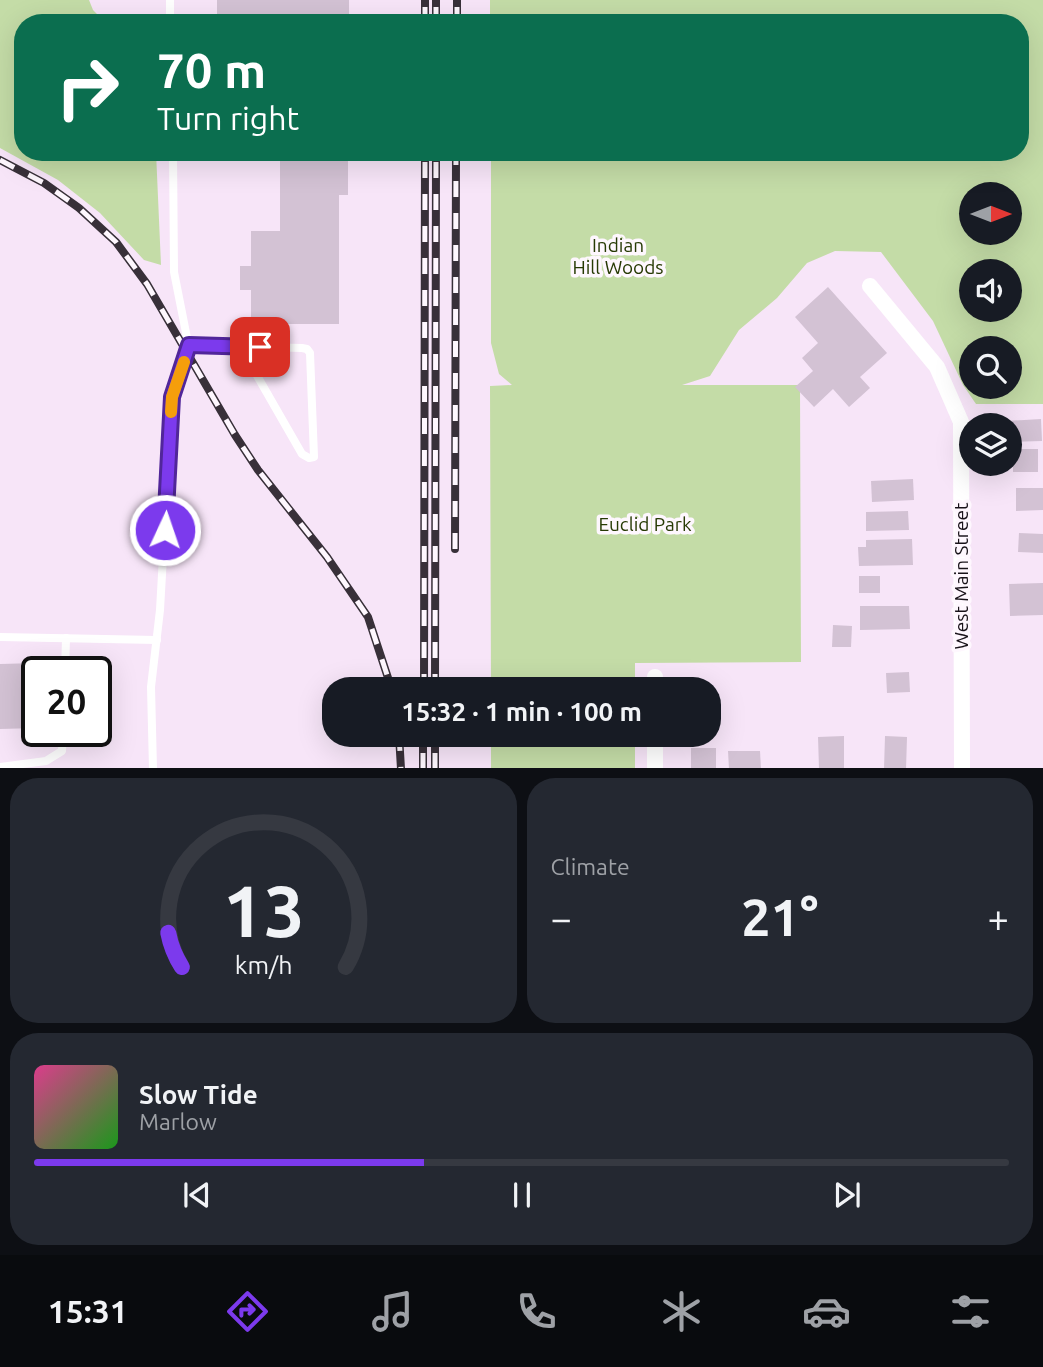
<!DOCTYPE html>
<meta charset="utf-8">
<style>
:root{--surface:#171b24;--page:#242831;--text:#f1f3f6;--muted:#9ea1a6;--line:#363941;--accent:#7c3aed}
body{margin:0;font-family:Ubuntu,sans-serif;background:var(--page);color:var(--text);height:100vh;display:flex;flex-direction:column;font-size:26px;white-space:nowrap}
*{box-sizing:border-box;margin:0}
p{font-size:23px;color:var(--muted)}
.icon{flex:none;width:38px;height:38px;fill:none;stroke:currentColor;stroke-width:2;stroke-linecap:round;stroke-linejoin:round}
.map{position:relative;height:768px;overflow:hidden}
.details{display:flex;flex-direction:column;gap:10px;padding:10px;background:#0d0f14;flex:1}
.details>*{flex:none}
.hud{position:absolute;left:14px;top:14px;width:1015px;height:147px;border-radius:28px;box-shadow:0 7px 28px #0002;background:#0b6e4f;color:#fff;overflow:hidden}
.needle{width:46px;rotate:90deg}
.buttons{position:absolute;left:959px;top:182px;display:grid;gap:14px}
.buttons a{display:grid;place-items:center;width:63px;height:63px;border-radius:50%;background:var(--surface);box-shadow:0 7px 28px #0002;font-size:35px}
.speed{position:absolute;left:21px;top:656px;display:flex;gap:14px;font-size:35px;font-weight:700;text-align:center}
.speed>*{display:grid;place-content:center;width:91px;height:91px;border-radius:50%;background:var(--surface);box-shadow:0 7px 28px #0002;line-height:1}
.speed .limit{border:4px solid #111;border-radius:10px;background:#fff;color:#111}
.pin{position:absolute;display:grid;place-items:center;width:60px;height:60px;color:#fff;margin:-30px;border-radius:14px;box-shadow:0 4px 10px #0006}
.me{position:absolute;width:77px;margin:-38px;rotate:3deg;stroke-linejoin:round;filter:drop-shadow(0 0 5px #0008)}
.turn{display:flex;align-items:center;gap:24px;height:147px;padding:0 28px;font-size:32px}
.turn .icon{width:91px;height:91px;stroke-width:2.5}
.turn b{display:block;font-size:49px;line-height:60px}
.big{font-size:52px;font-weight:600;line-height:1.1}
.details .card{flex:1;display:flex;flex-direction:column;justify-content:center;gap:10px;min-width:0;padding:0 24px;border-radius:28px;background:var(--page)}
.details .dial{align-items:center;gap:0}
.dial svg{height:182px;overflow:visible;fill:none;stroke:var(--line);stroke-width:7;stroke-linecap:round;text-anchor:middle}
.dial text{fill:var(--text);stroke:none}
.song{display:flex;align-items:center;gap:21px}
.cover{width:84px;height:84px;border-radius:10px;background:linear-gradient(135deg,hsl(330 70% 55%),hsl(120 70% 35%))}
.played{height:7px;border-radius:4px;background:linear-gradient(90deg,var(--accent) 40%,var(--line) 40%)}
.keys{display:flex;justify-content:space-around;direction:ltr}
.heat{display:flex;justify-content:space-between;align-items:center;font-size:38px;direction:ltr}
.details .tiles{flex:1;display:grid;gap:10px;grid-template-columns:1fr 1fr}
.card:last-child{grid-column:span 2}
.trip{position:absolute;left:322px;top:677px;width:399px;height:70px;border-radius:28px;background:var(--surface);box-shadow:0 7px 28px #0002;font-weight:600;line-height:70px;text-align:center}
.menu{display:flex;height:112px;justify-content:space-around;align-items:center;background:#090b0e;color:var(--muted)}
.menu .icon{width:49px;height:49px}
.menu .current{color:var(--accent)}
.menu b{font-size:32px;color:var(--text)}
.map>svg:first-child{display:block}
.green{fill:#c4dca7;fill-rule:evenodd}
.building{fill:#d3c2d4}
.lines{fill:none;stroke-linecap:round;stroke-linejoin:round}
.service{stroke:#fff;stroke-width:8}
.minor{stroke:#fff;stroke-width:16}
.rail-casing{stroke:#383039;stroke-width:8}
.rail{stroke:#fef7fe;stroke-width:5;stroke-dasharray:16;stroke-linecap:butt}
.route-casing{stroke:#51269a;stroke-width:18}
.route{stroke:#7c3aed;stroke-width:12}
.slow{stroke:#f59e0b;stroke-width:12}
.labels{text-anchor:middle;dominant-baseline:central;stroke-width:7;stroke-linejoin:round;paint-order:stroke}
.park-label{font-size:19px;fill:#273a04;stroke:#fef7fe}
.street-label{font-size:19px;fill:#181219;stroke:#fef7fe}
</style>
<div class="map">
<svg width="1043" height="769" viewBox="0 0 1043 769">
<rect width="100%" height="100%" fill="#f7e5f8"/>
<g class="green">
<path d="M0,0h89l4,10 13,13h-83v129h133l5,113 -17,-5 -44,-47 -42,-33 -58,-32z"/>
<path d="M490,0h553v404h-67l-13,-19 -30,-64 -52,-69 -46,-1 -28,12 -30,35 -38,32 -29,46 -28,9h118l1,277 -166,1v26h-144l-1,-303 22,-1 -13,-11 -8,-31v-191h529v-129h-530zM971,194h39v39h-39zM971,271h39v39h-39zM971,348h39v39h-39z"/>
<rect x="491" y="735" width="144" height="33"/>
</g>
<g class="building">
<rect x="217" y="0" width="132" height="23"/>
<path d="M240,152h108v43h-9v129h-57v8h-31v-42h-11v-24h11v-35h29v-75h-40z"/>
<path d="M828,287l59,66 -27,24 10,11 -21,19 -16,-18 -19,18 -19,-20 18,-16 -11,-13 16,-15 -23,-26z"/>
<path d="M1041,419l1,22 -32,1v-17h-4v-4z"/>
<rect x="1013" y="449" width="25" height="23"/>
<path d="M913,479l1,21 -42,2 -1,-21z"/>
<path d="M1016,488h27v22l-27,1z"/>
<path d="M908,511l1,19 -43,1v-19z"/>
<path d="M1019,533l24,1v19l-25,-1z"/>
<path d="M912,539l1,26 -54,1 -1,-19h8v-7z"/>
<rect x="859" y="576" width="21" height="17"/>
<path d="M1043,583v32l-33,1 -1,-32z"/>
<path d="M860,606h49l1,23 -50,1z"/>
<path d="M833,625l19,1 -1,21h-19z"/>
<path d="M37,663v65l-37,1v-65z"/>
<path d="M909,672l1,20 -23,1 -1,-20z"/>
<path d="M844,736v33h-25l-1,-32z"/>
<path d="M885,736l22,1 -1,32h-22z"/>
<rect x="691" y="748" width="25" height="21"/>
<path d="M728,751h32l1,18h-32z"/>
</g>
<g class="lines">
<g class="service">
<path d="M170,0v23"/>
<path d="M189,345l113,3 5,1 3,4 4,104 -5,1 -7,-4 -62,-108"/>
<path d="M0,637l157,3"/>
<path d="M65,672l1,-34"/>
<path d="M0,767l46,-6 16,-10 1,-19"/>
<path d="M153,769l-2,-82 9,-77 12,-213 17,-49 -15,-76 -1,-120"/>
</g>
<g class="minor">
<path d="M870,286l67,81 24,55 1,347"/>
<path d="M655,677v13"/>
<path d="M655,769v-34"/>
</g>
<g class="rail-casing">
<g id="rail">
<path d="M425,23v-23"/>
<path d="M436,23v-23"/>
<path d="M457,23v-23"/>
<path d="M0,160l44,23 35,25 37,34 31,42 88,151 23,35 69,87 41,60 24,73"/>
<path d="M455,549l1,-397"/>
<path d="M424,690l1,-538"/>
<path d="M435,690l1,-538"/>
<path d="M399,735l2,34"/>
<path d="M423,769v-34"/>
<path d="M435,769v-34"/>
</g>
</g>
<use href="#rail" class="rail"/>
</g>
<g class="lines">
<g class="route-casing">
<path id="route" d="M165,530l7,-133 17,-52 71,2"/>
</g>
<use href="#route" class="route"/>
<path class="slow" d="M171,412l1,-15 12,-35"/>
</g>
<g class="labels">
<g class="park-label">
<text x="618" y="245">Indian<tspan x="618" dy="22">Hill Woods</tspan></text>
<text x="645" y="524">Euclid Park</text>
</g>
<g class="street-label">
<text transform="translate(961 576) rotate(-90)">West Main Street</text>
</g>
</g>
</svg>
<div class="buttons">
<a><svg class="needle" viewBox="-14 -14 28 28"><path d="M0-13l5 13h-10z" fill="#e53935"/><path d="M0 13l5-13h-10z" fill="#9ea1a6"/></svg></a>
<a><svg class="icon" aria-label="sound" viewBox="0 0 24 24"><path d="M4 9h4l5-4v14l-5-4H4zM17 9q2 3 0 6"/></svg></a>
<a><svg class="icon" aria-label="search" viewBox="0 0 24 24"><circle cx="10" cy="10" r="6"/><path d="M15 15l6 6"/></svg></a>
<a><svg class="icon" aria-label="layers" viewBox="0 0 24 24"><path d="M12 4l9 5-9 5-9-5zM3 14l9 5 9-5"/></svg></a>
</div>
<div class="speed"><div class="limit">20</div></div>
<div class="pin" style="left:260px;top:347px;background:#d93025"><svg class="icon" aria-label="arrive" viewBox="0 0 24 24"><path d="M6 21V4h12l-3 4 3 4H6"/></svg></div>
<svg class="me" style="left:165px;top:530px" viewBox="-20 -20 40 40"><circle r="17" fill="#7c3aed" stroke="#fff" stroke-width="3"/><path d="M0-11L8 9 0 5-8 9z" fill="#fff"/></svg>
<div class="trip">15:32 · 1 min · 100 m</div>
<div class="hud">
<div class="turn"><svg class="icon" aria-label="right" viewBox="0 0 24 24"><path d="M7 20v-9h11M14 6l5 5-5 5"/></svg><div><b>70 m</b>Turn right</div></div>
</div>
</div>
<section class="details">
<div class="tiles">
<div class="card dial"><svg viewBox="0 0 100 80">
<path d="M14 69A42 42 0 1 1 86 69"/>
<path d="M14 69A42 42 0 0 1 8 54" stroke="#7c3aed"/>
<text x="50" y="56" font-size="32" font-weight="700">13</text>
<text x="50" y="72" font-size="11">km/h</text>
</svg></div>
<div class="card"><p>Climate</p>
<div class="heat"><a>−</a><b class="big">21°</b><a>+</a></div>
</div>
<div class="card">
<div class="song"><i class="cover"></i><div><b>Slow Tide</b><p>Marlow</p></div></div>
<div class="played"></div>
<div class="keys"><svg class="icon" aria-label="previous" viewBox="0 0 24 24"><path d="M18 5L8 12l10 7zM5 5v14"/></svg><svg class="icon" aria-label="pause" viewBox="0 0 24 24"><path d="M8 5v14M16 5v14"/></svg><svg class="icon" aria-label="next" viewBox="0 0 24 24"><path d="M6 5l10 7-10 7zM19 5v14"/></svg></div>
</div>
</div>
</section>
<nav class="menu">
<b>15:31</b>
<svg class="icon current" aria-label="directions" viewBox="0 0 24 24"><path d="M12 3l9 9-9 9-9-9zM9 14v-3h6M13 9l2 2-2 2"/></svg>
<svg class="icon" aria-label="music" viewBox="0 0 24 24"><path d="M9 18V5l10-2v13"/><circle cx="6" cy="18" r="3"/><circle cx="16" cy="16" r="3"/></svg>
<svg class="icon" aria-label="phone" viewBox="0 0 24 24"><path d="M5 4h4l2 5-3 2q2 4 5 5l2-3 5 2v4C11 20 4 13 5 4z"/></svg>
<svg class="icon" aria-label="climate" viewBox="0 0 24 24"><path d="M12 3v18M4 7l16 10M4 17L20 7"/></svg>
<svg class="icon" aria-label="car" viewBox="0 0 24 24"><path d="M5 17H2v-5l4-1 3-4h7l3 4 3 1v5h-3M9 17h6M6 11h13"/><circle cx="7" cy="17" r="2"/><circle cx="17" cy="17" r="2"/></svg>
<svg class="icon" aria-label="filters" viewBox="0 0 24 24"><path d="M4 7h16M4 17h16"/><circle cx="9" cy="7" r="2"/><circle cx="15" cy="17" r="2"/></svg>
</nav>
